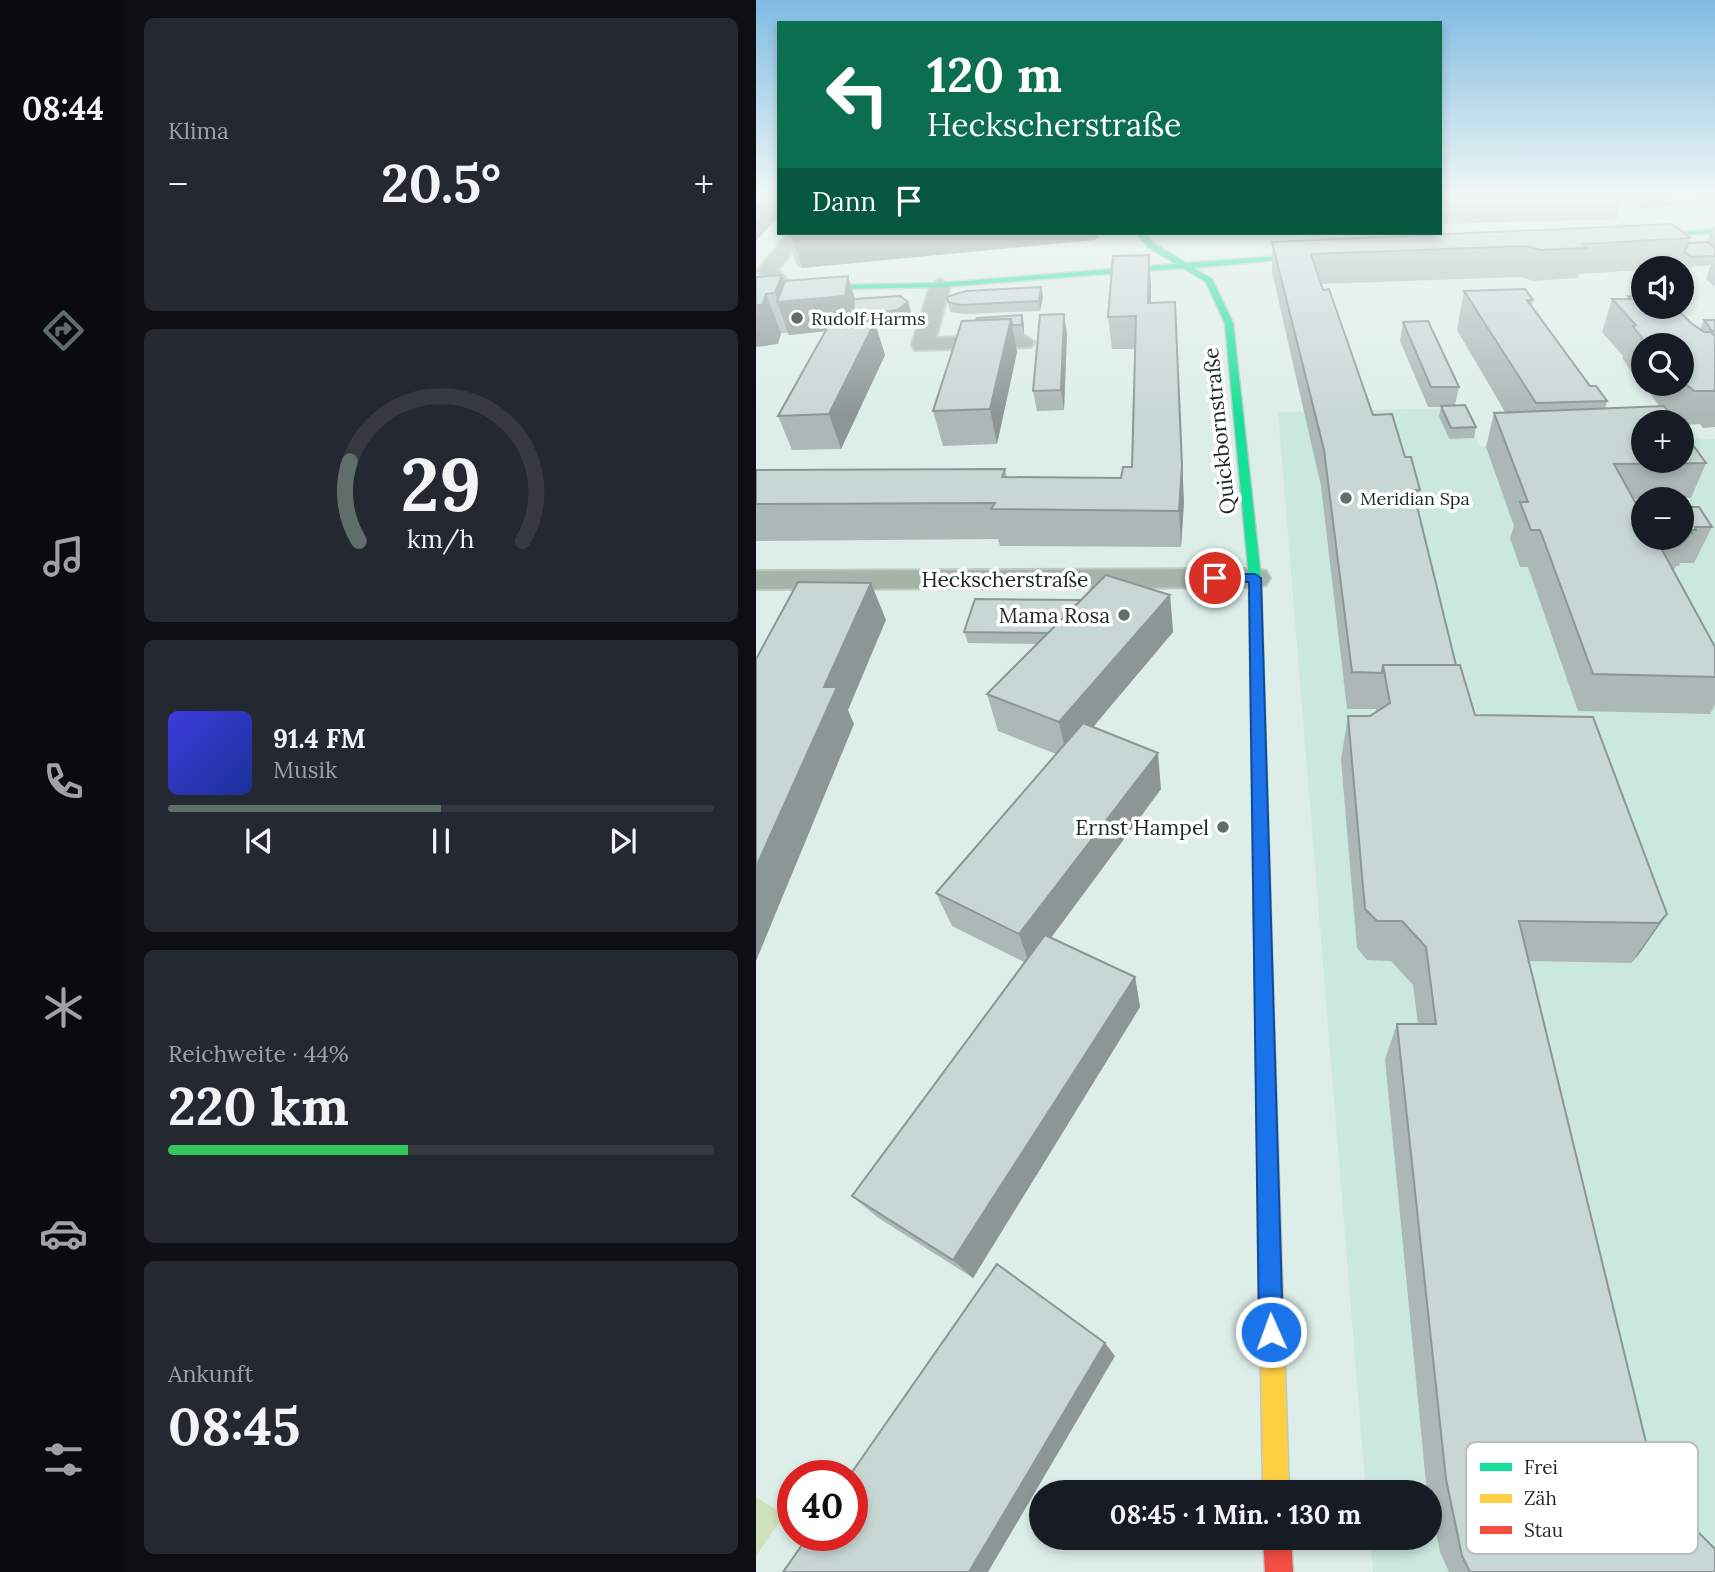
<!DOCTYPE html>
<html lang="de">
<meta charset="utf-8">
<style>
:root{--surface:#171b24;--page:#242831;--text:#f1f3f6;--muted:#9ea1a6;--line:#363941;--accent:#606e69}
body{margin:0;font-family:Lora,serif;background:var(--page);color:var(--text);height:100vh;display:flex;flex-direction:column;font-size:26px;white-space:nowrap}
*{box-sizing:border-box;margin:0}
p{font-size:23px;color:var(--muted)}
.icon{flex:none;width:38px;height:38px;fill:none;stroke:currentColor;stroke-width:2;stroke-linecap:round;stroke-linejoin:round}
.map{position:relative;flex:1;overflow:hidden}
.details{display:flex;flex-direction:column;gap:18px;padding:18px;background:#0d0f14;width:630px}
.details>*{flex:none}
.top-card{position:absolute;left:21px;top:21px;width:665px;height:214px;border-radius:0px;box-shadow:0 4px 10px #0003;background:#0b6e4f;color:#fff;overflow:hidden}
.fabs{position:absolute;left:875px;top:256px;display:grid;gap:14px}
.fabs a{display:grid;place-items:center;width:63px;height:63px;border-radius:50%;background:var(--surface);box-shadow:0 4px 10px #0003;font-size:35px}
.speed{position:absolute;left:21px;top:1460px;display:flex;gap:14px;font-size:35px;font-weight:700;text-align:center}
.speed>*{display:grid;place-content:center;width:91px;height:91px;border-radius:50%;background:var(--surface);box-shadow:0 4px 10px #0003;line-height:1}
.speed .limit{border:10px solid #d22;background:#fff;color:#111}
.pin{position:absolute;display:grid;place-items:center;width:60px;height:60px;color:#fff;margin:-30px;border:4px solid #fff;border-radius:50%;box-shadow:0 2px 7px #0007}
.me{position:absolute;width:77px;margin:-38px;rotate:358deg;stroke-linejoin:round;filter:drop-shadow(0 0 5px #0008)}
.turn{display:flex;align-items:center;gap:24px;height:147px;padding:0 35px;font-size:32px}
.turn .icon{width:91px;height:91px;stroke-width:2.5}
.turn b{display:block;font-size:49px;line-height:60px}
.then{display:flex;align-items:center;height:66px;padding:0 35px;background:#0003;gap:14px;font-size:26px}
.big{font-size:52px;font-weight:700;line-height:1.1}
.details .card{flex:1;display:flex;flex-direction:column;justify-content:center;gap:10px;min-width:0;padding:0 24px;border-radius:10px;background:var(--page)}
.details .dial{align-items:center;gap:0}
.dial svg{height:182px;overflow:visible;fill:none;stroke:var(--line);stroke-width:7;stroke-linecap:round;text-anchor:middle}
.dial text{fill:var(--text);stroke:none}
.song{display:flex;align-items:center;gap:21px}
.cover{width:84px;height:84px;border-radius:10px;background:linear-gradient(135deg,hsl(240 70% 55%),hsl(230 70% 35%))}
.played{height:7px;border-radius:4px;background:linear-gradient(90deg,var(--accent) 50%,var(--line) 50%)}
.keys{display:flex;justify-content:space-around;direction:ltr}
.heat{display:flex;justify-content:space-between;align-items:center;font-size:38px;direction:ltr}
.charge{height:10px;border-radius:5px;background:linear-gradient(90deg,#34c759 44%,var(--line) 0)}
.trip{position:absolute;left:273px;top:1480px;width:413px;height:70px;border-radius:35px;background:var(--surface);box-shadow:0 4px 10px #0003;font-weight:700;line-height:70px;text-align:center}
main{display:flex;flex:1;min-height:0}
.menu{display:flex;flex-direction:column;width:126px;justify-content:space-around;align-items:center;background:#090b0e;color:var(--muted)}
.menu .icon{width:49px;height:49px}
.menu .on{color:var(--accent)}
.menu b{font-size:32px;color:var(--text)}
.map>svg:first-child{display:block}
.built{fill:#cbe8de;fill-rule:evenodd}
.green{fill:#d1e1be}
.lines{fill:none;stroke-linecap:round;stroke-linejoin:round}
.street-casing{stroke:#bcc9c4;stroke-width:4}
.fast-casing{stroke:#bcc9c4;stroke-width:3}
.slow-casing{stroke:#bcc9c4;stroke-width:3}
.jam-casing{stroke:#bcc9c4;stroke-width:3}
.street{fill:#a5b3a8;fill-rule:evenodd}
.fast{fill:#16e098;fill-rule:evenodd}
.slow{fill:#ffcf43;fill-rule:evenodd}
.jam{fill:#f24e42;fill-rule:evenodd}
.wall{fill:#acb8b6;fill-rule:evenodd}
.shaded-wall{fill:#8c9694}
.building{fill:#c8d6d4;stroke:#8c9694;stroke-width:2}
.route{fill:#1a73e8;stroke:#114b97;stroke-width:2}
.poi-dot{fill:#606e69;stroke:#fff;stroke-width:2.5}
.labels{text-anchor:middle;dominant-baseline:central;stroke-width:7;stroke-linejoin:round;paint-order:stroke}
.far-poi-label{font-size:18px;fill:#1d2925;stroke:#fff;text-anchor:start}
.street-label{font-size:21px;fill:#1d2925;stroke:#fff}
.poi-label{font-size:21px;fill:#1d2925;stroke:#fff;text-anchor:end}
.key{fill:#fff;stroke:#bbbfbe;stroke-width:2}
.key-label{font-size:19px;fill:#1d2925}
</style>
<main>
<nav class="menu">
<b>08:44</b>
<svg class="icon on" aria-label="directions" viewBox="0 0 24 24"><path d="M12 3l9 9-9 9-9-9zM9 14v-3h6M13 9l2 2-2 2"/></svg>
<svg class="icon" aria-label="music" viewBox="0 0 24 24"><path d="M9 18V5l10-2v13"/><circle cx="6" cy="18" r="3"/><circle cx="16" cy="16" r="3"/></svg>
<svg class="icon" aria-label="phone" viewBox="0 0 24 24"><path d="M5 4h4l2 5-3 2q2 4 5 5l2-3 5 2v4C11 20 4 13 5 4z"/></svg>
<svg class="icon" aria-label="climate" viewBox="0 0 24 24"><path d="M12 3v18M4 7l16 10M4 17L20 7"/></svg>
<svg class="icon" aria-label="car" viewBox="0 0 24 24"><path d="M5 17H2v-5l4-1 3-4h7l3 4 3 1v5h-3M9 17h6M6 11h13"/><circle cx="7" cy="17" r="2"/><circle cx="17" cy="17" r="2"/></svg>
<svg class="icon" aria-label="filters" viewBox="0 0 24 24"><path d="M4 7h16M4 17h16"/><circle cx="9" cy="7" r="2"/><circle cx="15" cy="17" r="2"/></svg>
</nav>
<section class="details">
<div class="card"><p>Klima</p>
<div class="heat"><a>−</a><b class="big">20.5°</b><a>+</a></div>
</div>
<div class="card dial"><svg viewBox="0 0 100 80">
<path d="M14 69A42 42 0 1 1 86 69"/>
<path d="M14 69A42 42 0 0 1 10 34" stroke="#606e69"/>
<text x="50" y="56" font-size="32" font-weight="700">29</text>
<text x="50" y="72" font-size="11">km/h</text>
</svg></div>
<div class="card">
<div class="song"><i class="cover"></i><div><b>91.4 FM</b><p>Musik</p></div></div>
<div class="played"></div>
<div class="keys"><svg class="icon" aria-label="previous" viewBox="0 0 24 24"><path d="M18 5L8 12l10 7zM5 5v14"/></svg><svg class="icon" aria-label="pause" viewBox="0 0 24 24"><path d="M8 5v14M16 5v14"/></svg><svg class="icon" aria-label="next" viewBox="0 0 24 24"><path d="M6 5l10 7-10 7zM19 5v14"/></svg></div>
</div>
<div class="card"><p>Reichweite · 44%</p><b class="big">220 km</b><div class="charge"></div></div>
<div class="card"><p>Ankunft</p><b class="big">08:45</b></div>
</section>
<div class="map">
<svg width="959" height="1572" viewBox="0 0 959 1572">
<rect width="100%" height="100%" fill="#ddeee8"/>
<path class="built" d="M707,408l17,39 163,-6v19h39v-22l33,1v1133h-342l-3,-34h60v-45h-64l-88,-1081zM887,499h39v38h-39z"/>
<path class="green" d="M0,1497l28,18 -28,41z"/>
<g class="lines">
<g class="street-casing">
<g id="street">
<path d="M939,195h20v12z"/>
<path d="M33,233h18l-29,37 21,22 -10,6 -7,-2 -25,-25z"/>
<path d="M184,279l10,6 -14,53 87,-3 11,7 -3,5 -116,3 -3,-5 18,-60z"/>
<path d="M499,569l11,2 4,7 -4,7 -11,2 -499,2v-18z"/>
</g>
</g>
<g class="fast-casing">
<g id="fast">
<path d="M959,229v4l-83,5 -4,-2z"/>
<path d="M380,233h8l10,10 32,20 138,-10 4,2 -135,13 19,11 21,44 28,255 16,543 -3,7 -7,3 -7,-3 -3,-7 -8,-543 -24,-255 -19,-41 -23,-14 -243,19 -99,2 -4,-2 4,-2 99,-2 236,-19 -28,-17z"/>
</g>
</g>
<g class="slow-casing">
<path id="slow" d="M511,1111l7,3 3,7 12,372h-26l-6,-372 3,-7z"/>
</g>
<g class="jam-casing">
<path id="jam" d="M507,1538h28l2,34h-28z"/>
</g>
<use href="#street" class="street"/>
<use href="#fast" class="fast"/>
<use href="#slow" class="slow"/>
<use href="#jam" class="jam"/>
</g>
<g class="wall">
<path d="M0,195h23v21l-23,25z"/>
<path d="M684,195h235l-4,11 -32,2 -16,-10 -6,21 -177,5z"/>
<path d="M957,226h2v61l-9,-8 5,-14 -23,2 -6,-6 -3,7h-36v2l-64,4 -1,4 -45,3 -13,-4 -199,7 52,131 32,42 15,33 -3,17 39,158 19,50 192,199 -28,40 -8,9 -102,-2 121,523 65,88h-266l-9,-20 -10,-51v-8h-2l-2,-10 -41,-424 12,-35h21l-5,-39 -22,-24 -24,-1 -10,-12 -16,-188 7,-44h22l6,-4v-3h-29l-26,-223 -49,-214v-30l418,-4 -2,5 19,-1z"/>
<path d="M29,233h314v4l-5,3 -292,28 -5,-2z"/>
<path d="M26,275l3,6 70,18 53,3 3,10 -11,8 -25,3 10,32 -44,94 -49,1 -14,-34 48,-85 -37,4 -1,-2h-7l-3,11 -22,-67z"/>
<path d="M395,286v17l33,199 -3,45 -181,-1 -2,-7 -242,2v-71l249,-1 2,8 114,1 11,-11 3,-118h-23l-4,-32z"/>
<path d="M285,287l2,10 -3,14 -76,3 -14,-2 -3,-15z"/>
<path d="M708,291l69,9 -1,7 58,79 17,15 -2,8 55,-2 -21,-29h-4l-13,-20 1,-2 -21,-24 10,-33h15l1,-3 63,27 9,6 4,-9h11v107l-12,1 -3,-4 -18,1v-3h-39l63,41 -15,35 -57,1 9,38h39v-31l30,21 -18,36h-14l-1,3h-3l-1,3h-2l42,78v58l-5,9 -132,-3 -50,-144h-8l-10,-29 4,-12 -28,-79 8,-34 11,-1 -48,-82zM887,345h39v38h-39z"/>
<path d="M266,315l2,10v10h-10l3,17 -20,92 -54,2 -10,-35 43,-91z"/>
<path d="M647,322l56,65 -4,18 21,22 -2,11 -25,1 -10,-23 2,-9h-13l-28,-66z"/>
<path d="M311,333l-3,77 -27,1 -4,-20z"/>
<path d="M414,595l3,37 -80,95 68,62 -110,149 84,39 5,30 -167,271 -96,-61 -25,-21 172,-234 -72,-36 -16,-33 120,-139 -58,-23 -11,-37 50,-50 -69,-1 -4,-11 117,-32z"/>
</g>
<g class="shaded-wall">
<path d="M6,195h10l7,21 -23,25v-40z"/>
<path d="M887,195h32l-4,11 -32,2z"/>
<path d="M34,233h309v4l-5,3 -292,28z"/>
<path d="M393,255l2,31v49l-3,-32z"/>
<path d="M26,275l10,26 56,-25 10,32 50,-6 3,10 -11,8 -25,3 10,32 -44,94 -12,-35 26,-86 -66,7 -12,-33h1l-3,-9z"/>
<path d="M285,287l2,10 -3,14 -1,-10z"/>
<path d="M10,294l15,39 -3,11 -22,3v-42z"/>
<path d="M419,302l9,200 -3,45 -2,-36z"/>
<path d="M308,314l3,19 -3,77 -3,-20z"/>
<path d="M266,315l2,10v10l-2,-10z"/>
<path d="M255,319l6,33 -20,92 -7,-35z"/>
<path d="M115,583l15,37 -38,90 6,14 -98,237v-94l68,-180z"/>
<path d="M414,595l3,37 -106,126 -8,-36z"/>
<path d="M402,753l3,36 -131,177 -11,-32z"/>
<path d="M911,914l-28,40 -8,9 28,-40z"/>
<path d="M379,977l5,30 -167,271 -20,-18z"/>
<path d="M349,1343l10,13 -127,216h-19z"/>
</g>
<g class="building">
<path d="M0,195h6l-6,6z"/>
<path d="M916,224l18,14 -108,6 5,4 -47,2 -13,-4 -216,8 12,36 6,-1 44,126 19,-1 13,43h6l9,33h-7l43,175h-73l-1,8 -30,-1 -28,-222 -52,-208z"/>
<path d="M952,242l7,6v8l-23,1 -7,-5 3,-9z"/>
<path d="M393,255l-1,48 27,-1 7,164 -3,45 -188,-2 4,-6 -239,1v-34l249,-1 -3,8 119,1 2,-11h9l4,-151 -28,1 5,-61z"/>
<path d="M26,275l-7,18 -9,1 -4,11h-6v-28z"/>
<path d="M92,276l-3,20 -68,6 8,-21z"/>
<path d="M285,287l-2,14 -78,4 -13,-3 -1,-5 19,-6z"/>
<path d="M769,289l8,11h-6l63,86h6l11,15 -71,2 -72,-112z"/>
<path d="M144,296l8,6 -11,8 -44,5 1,-16z"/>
<path d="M872,296l15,1v9h31l17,17 13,9h7l4,4v55h-21l-12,-10v-36h-35l-14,-19 3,-1 -24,-26h19z"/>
<path d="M308,314l-3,76 -28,1 7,-76z"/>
<path d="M266,315v10h-10l-1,-6 -35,1 1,-2z"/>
<path d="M255,319l-21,90 -57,2 29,-90z"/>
<path d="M948,320h11v11h-3z"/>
<path d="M672,321l31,66h-28l-28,-65z"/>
<path d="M119,322l-46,92 -51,2 52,-93z"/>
<path d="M709,405l11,22 -25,1 -10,-22z"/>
<path d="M908,406l12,16h-33v38h39v-30l24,33 -92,1 21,38h8v35h12l60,110v30l-122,-3 -53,-144h-9l-11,-28h8l-34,-89z"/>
<path d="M926,506l1,1h16l13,20h-17l1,3h-6l2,3h-10z"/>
<path d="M350,575l64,20 -111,127 -72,-28z"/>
<path d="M42,582l73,1 -47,104h13l-81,180v-208z"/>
<path d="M219,599l106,1 -33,33 -84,-1z"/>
<path d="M627,665h77l15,50 118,2 74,197 -8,9 -140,-2 136,558 -5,5 65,65v23h-245l-8,-16 -16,-77 -49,-455h39l-10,-77 -24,-26h-25l-12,-12 -17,-193h22l20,-13z"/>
<path d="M327,723l75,30 -139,181 -83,-41z"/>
<path d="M289,935l90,42 -182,283 -101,-64z"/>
<path d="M241,1264l108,79 -136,229h-186l26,-37h43v-60h-2z"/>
</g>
<linearGradient id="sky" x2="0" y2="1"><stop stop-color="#80bbe2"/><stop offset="0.47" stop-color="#f0f7f5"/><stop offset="1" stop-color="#f0f7f5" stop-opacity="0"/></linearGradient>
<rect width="959" height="415" fill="url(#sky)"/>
<path class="route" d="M459,574h40l6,4 22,754 -4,9 -8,3 -9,-3 -3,-9 -10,-750 -38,-1 -2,-3z"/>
<g class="poi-dot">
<circle cx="41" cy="318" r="7"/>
<circle cx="590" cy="498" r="7"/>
<circle cx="368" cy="615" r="7"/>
<circle cx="467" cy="827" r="7"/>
</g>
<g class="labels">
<g class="far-poi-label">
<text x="55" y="318">Rudolf Harms</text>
<text x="604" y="498">Meridian Spa</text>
</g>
<g class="street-label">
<text transform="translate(463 431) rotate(-96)">Quickbornstraße</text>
<text x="249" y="579">Heckscherstraße</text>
</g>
<g class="poi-label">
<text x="354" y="615">Mama Rosa</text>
<text x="453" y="827">Ernst Hampel</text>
</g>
</g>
<rect x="710" y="1442" width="232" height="112" rx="10" class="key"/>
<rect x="724" y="1463" width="32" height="8" fill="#16e098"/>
<rect x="724" y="1494" width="32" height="9" fill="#ffcf43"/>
<rect x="724" y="1526" width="32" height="8" fill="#f24e42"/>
<g class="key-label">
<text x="768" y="1474">Frei</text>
<text x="768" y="1505">Zäh</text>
<text x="768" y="1537">Stau</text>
</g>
</svg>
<div class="fabs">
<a><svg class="icon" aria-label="sound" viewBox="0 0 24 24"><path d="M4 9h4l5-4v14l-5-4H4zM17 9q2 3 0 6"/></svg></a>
<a><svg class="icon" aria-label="search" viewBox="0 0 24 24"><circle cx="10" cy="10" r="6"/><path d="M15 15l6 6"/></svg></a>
<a>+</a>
<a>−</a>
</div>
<div class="speed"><div class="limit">40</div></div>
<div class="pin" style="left:459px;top:578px;background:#d93025"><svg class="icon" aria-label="arrive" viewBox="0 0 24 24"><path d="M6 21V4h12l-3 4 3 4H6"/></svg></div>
<svg class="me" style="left:515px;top:1332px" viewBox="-20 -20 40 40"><circle r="17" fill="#1a73e8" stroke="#fff" stroke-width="3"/><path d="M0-11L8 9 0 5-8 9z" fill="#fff"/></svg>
<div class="trip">08:45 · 1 Min. · 130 m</div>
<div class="top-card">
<div class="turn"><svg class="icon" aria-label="left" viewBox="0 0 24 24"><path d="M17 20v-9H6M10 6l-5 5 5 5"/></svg><div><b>120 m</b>Heckscherstraße</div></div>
<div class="then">Dann<svg class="icon" aria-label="arrive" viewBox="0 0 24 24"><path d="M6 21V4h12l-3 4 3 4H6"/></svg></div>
</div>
</div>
</main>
